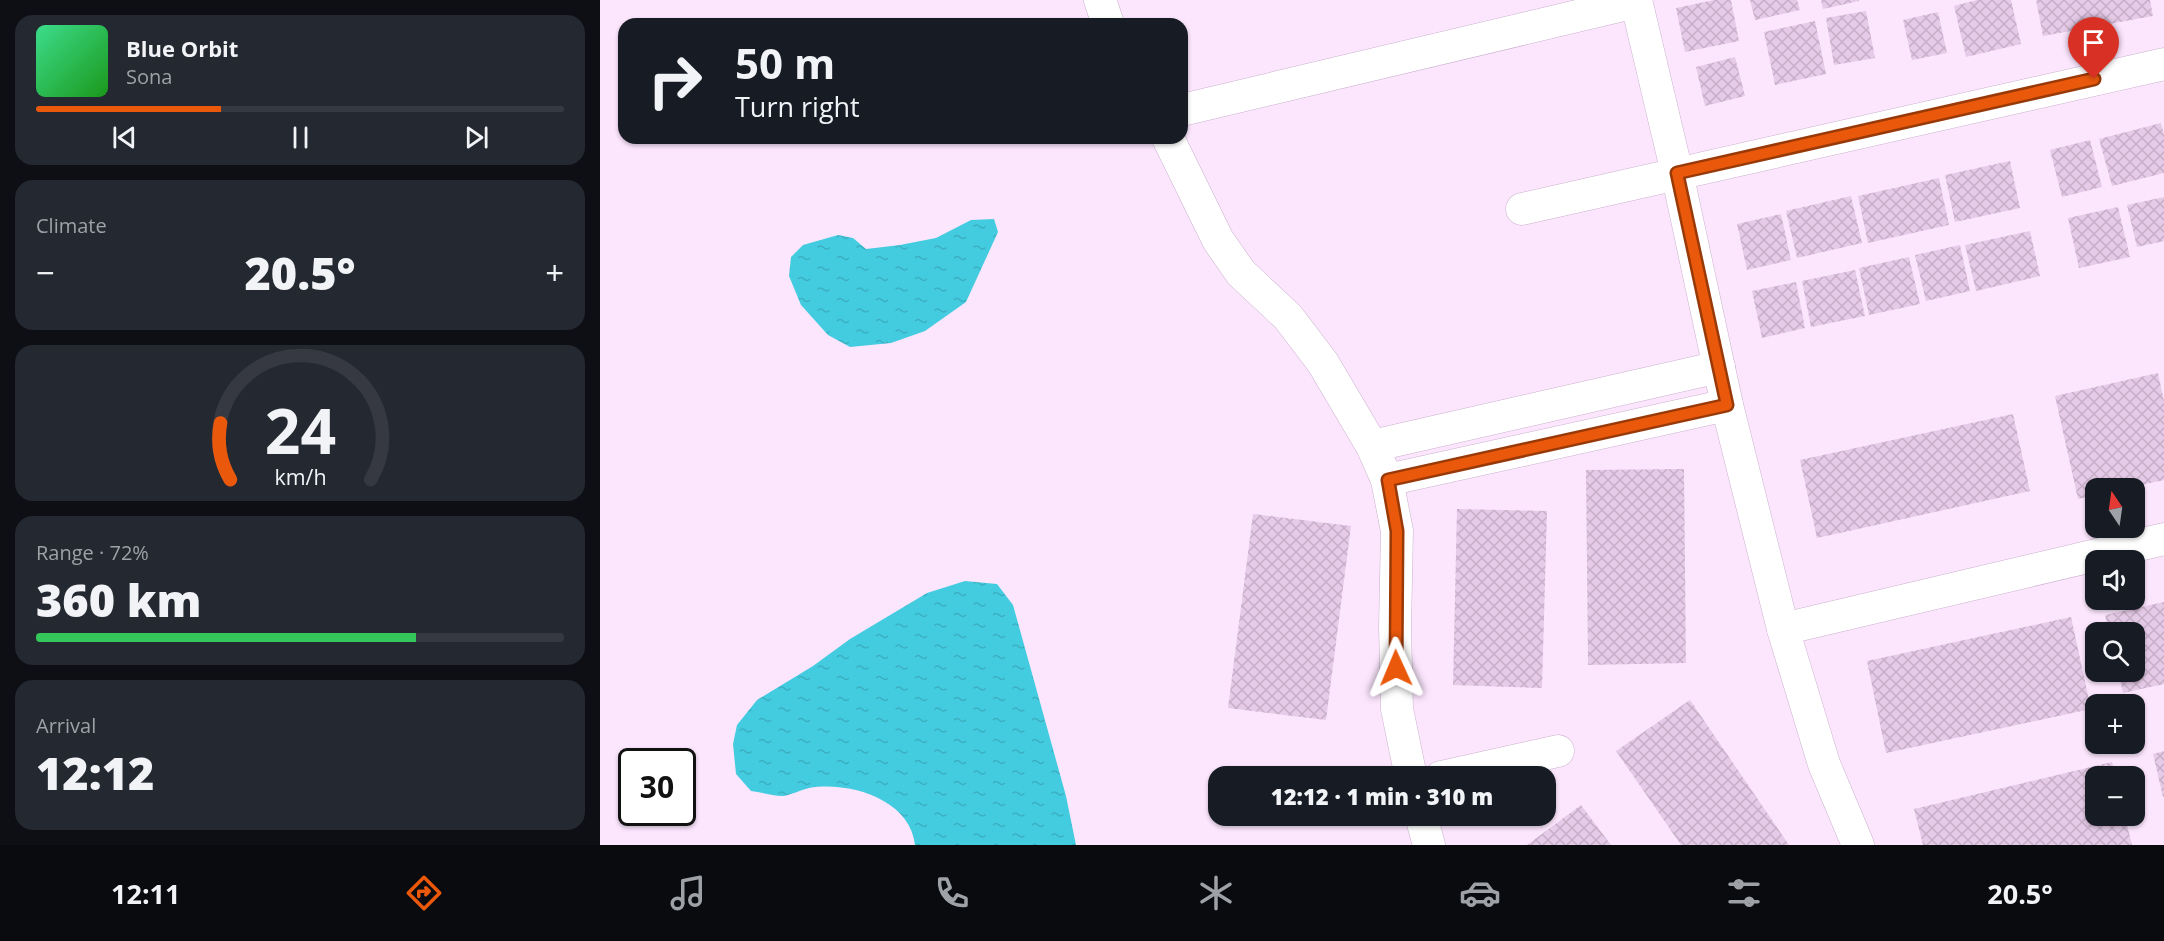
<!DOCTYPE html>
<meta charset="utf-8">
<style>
:root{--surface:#171b24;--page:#242831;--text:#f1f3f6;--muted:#9ea1a6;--line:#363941;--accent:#ea580c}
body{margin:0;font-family:"Open Sans",sans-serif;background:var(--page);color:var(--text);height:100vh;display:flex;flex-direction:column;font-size:22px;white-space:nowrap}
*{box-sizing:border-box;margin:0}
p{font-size:20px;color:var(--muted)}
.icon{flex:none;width:33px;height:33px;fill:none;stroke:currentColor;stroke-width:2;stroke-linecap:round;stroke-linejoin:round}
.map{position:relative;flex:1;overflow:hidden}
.details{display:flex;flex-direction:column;gap:15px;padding:15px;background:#0d0f14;width:600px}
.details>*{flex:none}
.top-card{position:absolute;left:18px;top:18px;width:570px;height:126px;border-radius:18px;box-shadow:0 2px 4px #0004;background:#171b24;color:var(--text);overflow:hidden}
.needle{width:39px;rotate:347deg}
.fabs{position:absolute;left:1485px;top:478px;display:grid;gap:12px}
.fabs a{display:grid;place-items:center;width:60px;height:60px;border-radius:12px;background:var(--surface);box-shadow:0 2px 4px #0004;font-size:30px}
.speed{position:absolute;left:18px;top:748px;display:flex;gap:12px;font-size:30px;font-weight:700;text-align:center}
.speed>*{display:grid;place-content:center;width:78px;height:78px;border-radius:50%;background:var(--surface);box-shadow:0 2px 4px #0004;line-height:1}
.speed .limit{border:3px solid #111;border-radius:9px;background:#fff;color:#111}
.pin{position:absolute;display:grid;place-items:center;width:51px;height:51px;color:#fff;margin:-62px -26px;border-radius:50% 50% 50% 0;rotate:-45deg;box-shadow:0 0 6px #0007}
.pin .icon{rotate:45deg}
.me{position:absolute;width:66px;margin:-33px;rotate:359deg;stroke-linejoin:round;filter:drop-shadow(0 0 4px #0008)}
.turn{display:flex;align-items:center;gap:21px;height:126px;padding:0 18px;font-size:27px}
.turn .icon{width:78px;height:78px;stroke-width:2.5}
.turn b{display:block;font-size:42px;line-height:51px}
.big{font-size:45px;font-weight:800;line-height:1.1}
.details .card{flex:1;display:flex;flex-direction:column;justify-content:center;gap:9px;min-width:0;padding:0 21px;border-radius:18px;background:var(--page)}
.details .dial{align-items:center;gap:0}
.dial svg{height:156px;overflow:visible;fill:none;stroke:var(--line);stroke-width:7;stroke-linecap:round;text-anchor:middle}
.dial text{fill:var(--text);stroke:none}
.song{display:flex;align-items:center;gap:18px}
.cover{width:72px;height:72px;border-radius:9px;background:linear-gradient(135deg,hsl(150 70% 55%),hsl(120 70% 35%))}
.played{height:6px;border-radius:3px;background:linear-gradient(90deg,var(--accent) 35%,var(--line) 35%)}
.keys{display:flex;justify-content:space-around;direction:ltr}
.heat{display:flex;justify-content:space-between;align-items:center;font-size:33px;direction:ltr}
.charge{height:9px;border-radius:4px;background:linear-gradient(90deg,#34c759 72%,var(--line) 0)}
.trip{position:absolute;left:608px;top:766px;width:348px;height:60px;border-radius:18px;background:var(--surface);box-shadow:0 2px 4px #0004;font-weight:800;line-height:60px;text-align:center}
.tab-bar{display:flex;height:96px;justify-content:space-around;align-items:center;background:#090b0e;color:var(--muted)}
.tab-bar .icon{width:42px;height:42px}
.tab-bar .active{color:var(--accent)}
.tab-bar b{font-size:27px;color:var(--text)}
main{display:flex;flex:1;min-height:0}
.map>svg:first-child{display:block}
.water{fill:url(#water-ripples)}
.building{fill:url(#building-cross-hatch)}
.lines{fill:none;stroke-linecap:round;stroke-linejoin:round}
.minor-casing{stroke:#cbb1cd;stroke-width:33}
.minor{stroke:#fff;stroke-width:32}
.route-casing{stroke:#983908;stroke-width:15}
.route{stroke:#ea580c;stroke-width:10}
</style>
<main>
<section class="details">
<div class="card">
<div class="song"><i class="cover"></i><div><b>Blue Orbit</b><p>Sona</p></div></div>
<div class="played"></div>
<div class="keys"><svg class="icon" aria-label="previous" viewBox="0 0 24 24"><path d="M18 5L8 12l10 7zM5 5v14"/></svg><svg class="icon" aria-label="pause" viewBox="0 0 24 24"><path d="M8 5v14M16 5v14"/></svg><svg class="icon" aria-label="next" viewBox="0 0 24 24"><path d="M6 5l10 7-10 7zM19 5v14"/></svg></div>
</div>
<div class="card"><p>Climate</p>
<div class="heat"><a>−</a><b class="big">20.5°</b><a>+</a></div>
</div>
<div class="card dial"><svg viewBox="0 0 100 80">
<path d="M14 69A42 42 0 1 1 86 69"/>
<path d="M14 69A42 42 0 0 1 9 40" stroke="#ea580c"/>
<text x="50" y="56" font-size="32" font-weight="700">24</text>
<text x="50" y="72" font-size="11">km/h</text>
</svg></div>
<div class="card"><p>Range · 72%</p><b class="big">360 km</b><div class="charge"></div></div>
<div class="card"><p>Arrival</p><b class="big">12:12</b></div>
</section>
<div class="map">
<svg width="1564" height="845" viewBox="0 0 1564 845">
<defs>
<pattern id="water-ripples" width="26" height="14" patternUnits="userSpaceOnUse" patternTransform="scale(1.5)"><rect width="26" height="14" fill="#43cce0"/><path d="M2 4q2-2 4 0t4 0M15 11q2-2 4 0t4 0" fill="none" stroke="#3bafc0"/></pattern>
<pattern id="building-cross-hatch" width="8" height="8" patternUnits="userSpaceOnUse" patternTransform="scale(1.5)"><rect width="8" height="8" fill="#e6cbe8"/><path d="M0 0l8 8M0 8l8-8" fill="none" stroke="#c6aec7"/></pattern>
</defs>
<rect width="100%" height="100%" fill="#fce6fe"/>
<g class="water">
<path d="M394,219l4,13 -32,70 -41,29 -34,12 -41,4 -22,-12 -27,-30 -12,-29 2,-19 12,-12 35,-10 15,3 13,11 34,-4 36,-7 35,-18z"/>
<path d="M365,581l32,3 16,21 53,191 10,49h-161c-5,-46 -66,-64 -106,-57 -9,2 -18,7 -26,8 -11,0 -22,-4 -32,-5l-15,-17 -3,-30 4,-19 20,-25 56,-34 37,-27 77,-46z"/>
</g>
<g class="building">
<path d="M1114,0h17l8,41 -54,11 -9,-44z"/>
<path d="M1150,0h47l3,10 -45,10z"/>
<path d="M1221,0h38v1l-36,8z"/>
<path d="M1377,0h34l10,44 -55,13 -12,-51z"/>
<path d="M1436,0h114l3,16 -110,20z"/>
<path d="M1266,11l9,47 -41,7 -8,-47z"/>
<path d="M1338,12l9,41 -35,7 -9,-40z"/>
<path d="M1215,21l11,53 -51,11 -11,-53z"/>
<path d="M1135,57l10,39 -40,10 -9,-39z"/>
<path d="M1561,123l3,12v38l-52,13 -13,-47z"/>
<path d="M1490,140l12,47 -40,10 -12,-47z"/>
<path d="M1410,161l10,47 -65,14 -10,-47z"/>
<path d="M1339,178l10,47 -81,18 -10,-47z"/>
<path d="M1251,196l11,47 -65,15 -11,-47z"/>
<path d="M1564,197v44l-27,6 -10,-42z"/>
<path d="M1518,207l12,50 -51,11 -11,-50z"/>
<path d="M1181,214l10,46 -44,10 -10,-46z"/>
<path d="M1430,231l10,45 -64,15 -11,-46z"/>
<path d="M1360,245l10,46 -44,10 -11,-46z"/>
<path d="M1309,257l11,47 -51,11 -10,-47z"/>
<path d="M1255,270l10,46 -54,11 -9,-46z"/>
<path d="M1196,282l9,46 -43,10 -10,-47z"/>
<path d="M1558,373l6,28v79l-41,9h-27v6l-18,4 -23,-103z"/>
<path d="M1413,414l17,77 -213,47 -17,-78z"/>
<path d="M1084,469l2,194 -98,2 -2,-195z"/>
<path d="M857,509l90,2 -5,177 -89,-3z"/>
<path d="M653,514l98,12 -25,194 -98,-12z"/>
<path d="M1564,602v82l-41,9 -5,-21h16v-39h-25l-4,-18z"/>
<path d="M1471,617l20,92 -205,44 -19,-92z"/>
<path d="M1090,700l99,145h-108l-65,-94z"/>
<path d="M1564,751v46h-1l-10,-43z"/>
<path d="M1512,762l4,15h-20v39h29l7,29h-209l-9,-36z"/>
<path d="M981,805l30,40h-84z"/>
</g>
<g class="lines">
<g class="minor-casing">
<g id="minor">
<path d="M500,0l8,24"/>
<path d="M1036,0l41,173 50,232 56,224 41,135 34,81"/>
<path d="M582,110l454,-108"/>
<path d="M568,138l50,102 23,33 47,44 35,46 49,83 15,34 10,51 -2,96 2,82 14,68"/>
<path d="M922,209l642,-145"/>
<path d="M772,446l347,-79"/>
<path d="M787,480l340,-75"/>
<path d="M1183,629l381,-90"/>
<path d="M841,777l117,-26"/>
<path d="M821,816l8,29"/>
</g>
</g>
<use href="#minor" class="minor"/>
</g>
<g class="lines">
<g class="route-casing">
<path id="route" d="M796,668l1,-137 -9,-51 339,-75 -50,-232 417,-94"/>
</g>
<use href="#route" class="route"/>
</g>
</svg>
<div class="fabs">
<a><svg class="needle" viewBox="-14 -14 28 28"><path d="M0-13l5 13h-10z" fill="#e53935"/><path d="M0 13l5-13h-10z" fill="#9ea1a6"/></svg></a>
<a><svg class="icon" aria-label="sound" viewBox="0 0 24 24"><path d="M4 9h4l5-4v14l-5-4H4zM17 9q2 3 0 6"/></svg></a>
<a><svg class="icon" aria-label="search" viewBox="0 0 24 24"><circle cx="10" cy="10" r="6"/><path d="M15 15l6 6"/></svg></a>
<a>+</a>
<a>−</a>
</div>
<div class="speed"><div class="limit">30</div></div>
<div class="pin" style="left:1494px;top:79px;background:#d93025"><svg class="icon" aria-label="arrive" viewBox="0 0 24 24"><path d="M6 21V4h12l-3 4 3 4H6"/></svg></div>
<svg class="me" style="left:796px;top:668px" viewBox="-20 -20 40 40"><path d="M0-17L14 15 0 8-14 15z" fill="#ea580c" stroke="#fff" stroke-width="4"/></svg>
<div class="trip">12:12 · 1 min · 310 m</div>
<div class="top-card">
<div class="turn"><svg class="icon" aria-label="right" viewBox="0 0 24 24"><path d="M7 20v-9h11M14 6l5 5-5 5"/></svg><div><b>50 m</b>Turn right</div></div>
</div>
</div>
</main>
<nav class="tab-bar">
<b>12:11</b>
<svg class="icon active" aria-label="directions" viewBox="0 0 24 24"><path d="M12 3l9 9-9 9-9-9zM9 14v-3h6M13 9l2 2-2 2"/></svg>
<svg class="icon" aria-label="music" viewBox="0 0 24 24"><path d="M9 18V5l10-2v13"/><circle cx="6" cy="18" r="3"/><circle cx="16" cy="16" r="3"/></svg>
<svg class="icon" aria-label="phone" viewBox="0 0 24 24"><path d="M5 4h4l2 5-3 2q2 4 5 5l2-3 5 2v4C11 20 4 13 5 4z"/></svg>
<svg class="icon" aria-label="climate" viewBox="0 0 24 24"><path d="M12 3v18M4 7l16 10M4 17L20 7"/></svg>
<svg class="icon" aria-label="car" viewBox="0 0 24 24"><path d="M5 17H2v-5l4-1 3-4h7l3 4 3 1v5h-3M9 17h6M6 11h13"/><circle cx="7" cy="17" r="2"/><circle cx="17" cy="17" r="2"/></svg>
<svg class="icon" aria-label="filters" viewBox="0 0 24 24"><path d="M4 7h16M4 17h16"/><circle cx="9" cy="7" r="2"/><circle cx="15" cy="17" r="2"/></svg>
<b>20.5°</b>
</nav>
